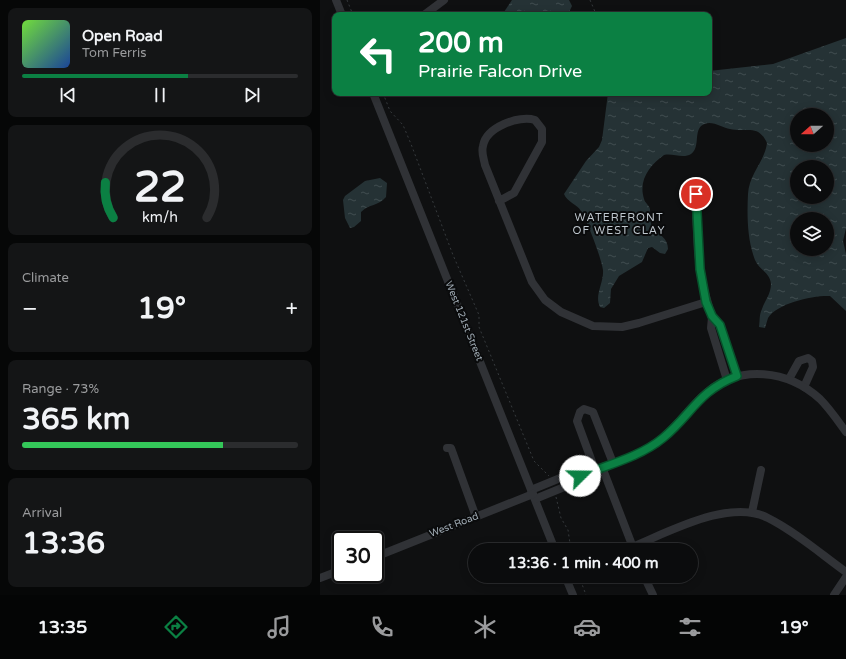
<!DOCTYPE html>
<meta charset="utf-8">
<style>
:root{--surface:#0b0c0d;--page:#141516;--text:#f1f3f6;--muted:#9a9b9d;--line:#2b2c2e;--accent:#0b8043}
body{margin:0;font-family:"Varela Round",sans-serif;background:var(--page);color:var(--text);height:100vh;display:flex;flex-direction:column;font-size:15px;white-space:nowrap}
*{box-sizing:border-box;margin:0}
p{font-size:13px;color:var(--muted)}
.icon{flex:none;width:22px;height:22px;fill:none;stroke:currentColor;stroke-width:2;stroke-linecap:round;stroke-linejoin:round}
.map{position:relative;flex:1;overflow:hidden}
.side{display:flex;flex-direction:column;gap:8px;padding:8px;background:#060707;width:320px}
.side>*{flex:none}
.top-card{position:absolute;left:12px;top:12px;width:380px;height:84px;border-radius:8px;box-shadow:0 2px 10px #0003,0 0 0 1px var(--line);background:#0b8043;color:#fff;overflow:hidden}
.needle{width:26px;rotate:249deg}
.controls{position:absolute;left:470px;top:108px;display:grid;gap:8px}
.controls a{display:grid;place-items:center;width:44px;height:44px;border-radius:50%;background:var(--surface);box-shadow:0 2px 10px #0003,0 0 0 1px var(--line);font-size:20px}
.speed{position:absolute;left:12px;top:531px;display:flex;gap:8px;font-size:20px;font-weight:700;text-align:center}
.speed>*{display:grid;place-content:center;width:52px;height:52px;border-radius:50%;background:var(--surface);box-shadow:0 2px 10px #0003,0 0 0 1px var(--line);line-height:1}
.speed .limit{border:2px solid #111;border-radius:6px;background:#fff;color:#111}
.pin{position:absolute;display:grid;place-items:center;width:34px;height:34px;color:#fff;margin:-17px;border:2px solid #fff;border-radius:50%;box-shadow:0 1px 4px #0007}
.me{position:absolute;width:44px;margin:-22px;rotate:68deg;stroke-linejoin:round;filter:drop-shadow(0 0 3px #0008)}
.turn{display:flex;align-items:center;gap:14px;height:84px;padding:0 20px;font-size:18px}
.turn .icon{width:52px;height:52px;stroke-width:2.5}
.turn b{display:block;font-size:28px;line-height:34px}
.big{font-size:30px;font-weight:800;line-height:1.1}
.side .tile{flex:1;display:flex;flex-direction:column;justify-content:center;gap:6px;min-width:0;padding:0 14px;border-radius:8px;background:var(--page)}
.side .dial{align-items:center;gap:0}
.dial svg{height:104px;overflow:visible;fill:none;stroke:var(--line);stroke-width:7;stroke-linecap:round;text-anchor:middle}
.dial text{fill:var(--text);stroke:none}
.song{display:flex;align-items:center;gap:12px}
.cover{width:48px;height:48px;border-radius:6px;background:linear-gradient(135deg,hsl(100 70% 55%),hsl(220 70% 35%))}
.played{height:4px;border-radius:2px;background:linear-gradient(90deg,var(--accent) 60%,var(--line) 60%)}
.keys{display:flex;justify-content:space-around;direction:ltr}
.heat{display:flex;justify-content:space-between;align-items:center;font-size:22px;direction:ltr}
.charge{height:6px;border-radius:3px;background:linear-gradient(90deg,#34c759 73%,var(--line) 0)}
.trip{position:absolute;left:148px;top:543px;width:230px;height:40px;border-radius:20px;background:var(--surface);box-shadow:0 2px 10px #0003,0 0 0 1px var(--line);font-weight:800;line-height:40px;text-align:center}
.dock{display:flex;height:64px;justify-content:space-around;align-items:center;background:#040505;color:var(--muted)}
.dock .icon{width:28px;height:28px}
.dock .current{color:var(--accent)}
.dock b{font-size:18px;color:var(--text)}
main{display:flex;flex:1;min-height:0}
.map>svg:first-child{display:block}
.water{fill:url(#water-ripples);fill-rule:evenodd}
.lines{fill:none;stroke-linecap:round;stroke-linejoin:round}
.path{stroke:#363a3d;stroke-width:1;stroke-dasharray:2 3;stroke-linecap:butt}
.minor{stroke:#303236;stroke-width:8}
.route-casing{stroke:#07532c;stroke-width:10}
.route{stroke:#0b8043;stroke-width:7}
.labels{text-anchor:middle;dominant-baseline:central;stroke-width:4;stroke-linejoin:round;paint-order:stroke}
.street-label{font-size:10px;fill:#9faab3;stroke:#0a0b0c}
.neighbourhood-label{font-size:11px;letter-spacing:1px;fill:#c0c8cf;stroke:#0a0b0c}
</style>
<main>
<section class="side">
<div class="tile">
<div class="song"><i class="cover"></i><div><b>Open Road</b><p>Tom Ferris</p></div></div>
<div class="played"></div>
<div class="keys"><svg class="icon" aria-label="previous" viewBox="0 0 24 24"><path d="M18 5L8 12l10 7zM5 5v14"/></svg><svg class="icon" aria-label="pause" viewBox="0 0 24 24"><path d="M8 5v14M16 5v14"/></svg><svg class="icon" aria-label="next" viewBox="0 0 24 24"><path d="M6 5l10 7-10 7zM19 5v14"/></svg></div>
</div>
<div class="tile dial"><svg viewBox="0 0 100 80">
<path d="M14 69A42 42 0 1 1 86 69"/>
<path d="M14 69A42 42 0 0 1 8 42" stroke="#0b8043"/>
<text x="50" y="56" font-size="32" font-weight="700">22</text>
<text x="50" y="72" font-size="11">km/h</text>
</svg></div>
<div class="tile"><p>Climate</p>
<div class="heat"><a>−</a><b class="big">19°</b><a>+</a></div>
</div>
<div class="tile"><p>Range · 73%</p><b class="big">365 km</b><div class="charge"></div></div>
<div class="tile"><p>Arrival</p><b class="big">13:36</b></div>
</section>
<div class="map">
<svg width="526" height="595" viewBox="0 0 526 595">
<defs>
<pattern id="water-ripples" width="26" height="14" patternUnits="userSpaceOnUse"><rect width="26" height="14" fill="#253235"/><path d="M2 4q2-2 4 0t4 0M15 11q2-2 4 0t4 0" fill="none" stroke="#414d50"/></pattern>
</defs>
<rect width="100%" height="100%" fill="#0f1011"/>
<g class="water">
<path d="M192,0h57l3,6 -3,6 -9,3h-58z"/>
<path d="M526,38v190l-3,13 3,13v57l-16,-15c-16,-1 -53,7 -62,22 -1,3 -2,7 -3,10l-6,-1c1,-6 0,-12 3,-18 3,-9 9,-15 9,-25 -1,-12 -12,-14 -16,-24 -8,-21 -8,-45 -7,-66 1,-20 17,-33 19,-51 -9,-20 -21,-10 -37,-14 -8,-1 -20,-11 -29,-3 -7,7 -1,22 -10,28 -8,5 -18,-1 -27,1 -14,10 -26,25 -20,44 1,4 5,6 6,10 0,6 -1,13 3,18 6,8 15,11 15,22l-3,5 -5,-1 -8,-6 -4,1 -6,14 -23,14 -8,13 -1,14 -6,5 -4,-1c-6,-12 4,-24 3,-37 -2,-13 -15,-47 -22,-59 -4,-7 -14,-9 -17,-17l22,-33 13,-14 3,-7 6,-47h101v-22l64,-7zM477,115h30v30h-30zM477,167h30v30h-30zM477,219h30v30h-30z"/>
<path d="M60,178l7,5 -1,14c-9,10 -16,6 -25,15v9l-7,6 -4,1 -5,-10 -2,-18 2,-4 20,-15z"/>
</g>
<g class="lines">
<g class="path">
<path d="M27,0l6,15"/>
<path d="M270,0l6,14"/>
<path d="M63,93l7,18 13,14 8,19 42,111 26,60v12l55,134 15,15"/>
<path d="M236,497l5,21 7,12 3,20"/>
<path d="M259,576l7,19"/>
</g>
<g class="minor">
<path d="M16,0l6,15"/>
<path d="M104,15l20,-15"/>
<path d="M53,93l182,457"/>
<path d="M375,194l3,59 4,29 10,35 -1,11 16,52"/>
<path d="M179,201l15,-8 28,-51v-13l-7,-9c-16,-5 -49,7 -52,26 -2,7 1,13 2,19l47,117 13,18 16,12 32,14 29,1 17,-4 67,-21"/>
<path d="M392,317l8,8 17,51"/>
<path d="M469,379l10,-18 9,-3 4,3 1,6 -9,20"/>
<path d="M127,448h4l25,69"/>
<path d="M282,467l32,83"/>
<path d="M275,470l-18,-49 3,-9 4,-3 9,3 20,51"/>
<path d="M211,490l39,-16 10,2"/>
<path d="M215,499l39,-16 6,-7c27,-11 59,-19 82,-38 17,-13 28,-32 44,-45 34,-29 82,-23 114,6 10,10 18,22 26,33"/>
<path d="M432,512l9,-42"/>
<path d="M312,547c37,-15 98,-49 136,-29 28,14 53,36 78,54"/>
<path d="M55,557l158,-63"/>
<path d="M245,576l8,19"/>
<path d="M324,576l9,19"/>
<path d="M0,578l21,-8"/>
<path d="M514,595l12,-18"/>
</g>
</g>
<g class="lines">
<g class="route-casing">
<path id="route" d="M260,476c27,-11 60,-19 83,-38 29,-24 35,-47 74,-62l-17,-51 -8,-9 -6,-14 -6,-33 -4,-75"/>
</g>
<use href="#route" class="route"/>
</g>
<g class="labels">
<g class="street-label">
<text transform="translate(144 321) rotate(68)">West 121st Street</text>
<text transform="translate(134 525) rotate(-21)">West Road</text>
</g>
<g class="neighbourhood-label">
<text x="299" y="217">WATERFRONT<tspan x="299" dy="13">OF WEST CLAY</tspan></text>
</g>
</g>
</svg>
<div class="controls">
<a><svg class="needle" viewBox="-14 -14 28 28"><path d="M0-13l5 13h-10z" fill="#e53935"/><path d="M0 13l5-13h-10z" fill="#9a9b9d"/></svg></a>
<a><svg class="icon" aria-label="search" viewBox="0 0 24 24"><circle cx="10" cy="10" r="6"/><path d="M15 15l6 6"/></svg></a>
<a><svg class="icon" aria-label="layers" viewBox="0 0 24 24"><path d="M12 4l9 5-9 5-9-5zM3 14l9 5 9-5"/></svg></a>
</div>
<div class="speed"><div class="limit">30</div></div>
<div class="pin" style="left:376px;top:194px;background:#d93025"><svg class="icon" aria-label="arrive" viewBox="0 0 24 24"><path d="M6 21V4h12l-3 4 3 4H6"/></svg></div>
<svg class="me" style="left:260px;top:476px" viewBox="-20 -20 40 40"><circle r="19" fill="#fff"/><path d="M0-13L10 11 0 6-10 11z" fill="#0b8043"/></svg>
<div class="trip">13:36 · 1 min · 400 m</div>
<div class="top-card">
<div class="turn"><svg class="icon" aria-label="left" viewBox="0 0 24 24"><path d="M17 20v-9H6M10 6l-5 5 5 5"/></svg><div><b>200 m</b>Prairie Falcon Drive</div></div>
</div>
</div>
</main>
<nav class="dock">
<b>13:35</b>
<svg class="icon current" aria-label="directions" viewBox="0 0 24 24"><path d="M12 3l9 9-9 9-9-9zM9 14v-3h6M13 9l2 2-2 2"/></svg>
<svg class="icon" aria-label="music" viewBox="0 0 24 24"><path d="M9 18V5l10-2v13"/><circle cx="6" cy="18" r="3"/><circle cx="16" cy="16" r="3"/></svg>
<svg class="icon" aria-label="phone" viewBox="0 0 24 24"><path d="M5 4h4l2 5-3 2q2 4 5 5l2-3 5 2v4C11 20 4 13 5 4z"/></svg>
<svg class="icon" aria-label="climate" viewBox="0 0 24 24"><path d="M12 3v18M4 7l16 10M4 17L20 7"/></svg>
<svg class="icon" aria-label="car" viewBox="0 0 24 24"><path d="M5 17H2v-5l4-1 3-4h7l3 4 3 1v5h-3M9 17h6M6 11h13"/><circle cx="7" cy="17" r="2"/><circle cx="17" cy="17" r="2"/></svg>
<svg class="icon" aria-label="filters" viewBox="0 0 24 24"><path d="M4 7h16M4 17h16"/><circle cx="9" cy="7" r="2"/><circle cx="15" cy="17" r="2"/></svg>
<b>19°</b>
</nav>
